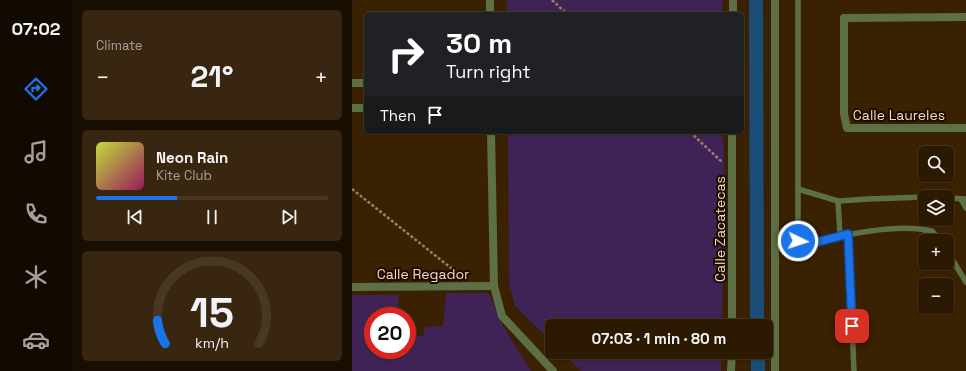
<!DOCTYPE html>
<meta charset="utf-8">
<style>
:root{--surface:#2c1901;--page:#382610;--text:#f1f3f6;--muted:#a6a099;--line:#483823;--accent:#1a73e8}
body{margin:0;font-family:"Space Grotesk",sans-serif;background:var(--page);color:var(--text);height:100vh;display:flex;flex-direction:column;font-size:15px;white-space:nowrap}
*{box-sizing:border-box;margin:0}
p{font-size:13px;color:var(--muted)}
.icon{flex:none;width:22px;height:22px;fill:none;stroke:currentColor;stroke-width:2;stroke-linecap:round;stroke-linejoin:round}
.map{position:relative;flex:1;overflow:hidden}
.panel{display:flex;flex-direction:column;gap:10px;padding:10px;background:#180e01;width:280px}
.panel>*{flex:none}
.banner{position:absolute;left:12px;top:12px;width:380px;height:122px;border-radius:6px;box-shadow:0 1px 3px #0004,0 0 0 1px var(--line);background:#202124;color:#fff;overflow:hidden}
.buttons{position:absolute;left:566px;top:146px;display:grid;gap:8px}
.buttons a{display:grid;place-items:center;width:36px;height:36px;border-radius:6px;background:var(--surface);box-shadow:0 1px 3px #0004,0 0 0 1px var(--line);font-size:20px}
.speed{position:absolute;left:12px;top:307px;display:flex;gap:8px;font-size:20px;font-weight:700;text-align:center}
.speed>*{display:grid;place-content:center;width:52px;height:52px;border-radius:50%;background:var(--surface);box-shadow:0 1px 3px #0004,0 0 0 1px var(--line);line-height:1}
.speed .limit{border:6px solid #d22;background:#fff;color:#111}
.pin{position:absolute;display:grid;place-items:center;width:34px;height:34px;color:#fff;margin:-17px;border-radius:8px;box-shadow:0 2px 6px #0006}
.me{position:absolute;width:44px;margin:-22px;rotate:94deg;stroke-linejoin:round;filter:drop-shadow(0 0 3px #0008)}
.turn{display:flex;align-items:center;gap:14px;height:84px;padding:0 16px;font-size:18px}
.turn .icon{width:52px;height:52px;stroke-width:2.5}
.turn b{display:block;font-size:28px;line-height:34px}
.then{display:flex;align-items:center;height:38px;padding:0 16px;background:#0003;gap:8px;font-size:15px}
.big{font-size:30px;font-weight:700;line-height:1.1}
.panel .tile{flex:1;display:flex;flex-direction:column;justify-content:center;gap:6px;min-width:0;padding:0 14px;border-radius:6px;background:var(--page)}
.panel .dial{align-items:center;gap:0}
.dial svg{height:104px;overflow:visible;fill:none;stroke:var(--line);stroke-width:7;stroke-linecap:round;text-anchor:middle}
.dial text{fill:var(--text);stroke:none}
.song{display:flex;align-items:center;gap:12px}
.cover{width:48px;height:48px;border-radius:6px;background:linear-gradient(135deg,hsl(70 70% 55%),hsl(330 70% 35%))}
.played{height:4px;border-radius:2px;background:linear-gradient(90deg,var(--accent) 35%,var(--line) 35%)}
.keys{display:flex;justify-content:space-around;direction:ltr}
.heat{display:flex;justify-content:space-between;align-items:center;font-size:22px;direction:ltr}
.trip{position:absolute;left:193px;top:319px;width:228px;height:40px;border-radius:6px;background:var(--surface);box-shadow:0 1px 3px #0004,0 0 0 1px var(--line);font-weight:700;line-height:40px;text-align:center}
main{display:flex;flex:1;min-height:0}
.menu{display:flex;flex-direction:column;width:72px;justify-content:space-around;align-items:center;background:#120a00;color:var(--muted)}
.menu .icon{width:28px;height:28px}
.menu .on{color:var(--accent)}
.menu b{font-size:18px;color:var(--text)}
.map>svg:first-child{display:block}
.green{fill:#402356}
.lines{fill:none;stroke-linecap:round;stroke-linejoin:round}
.canal{stroke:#1b4d79;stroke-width:14}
.path{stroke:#9a7f61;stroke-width:2.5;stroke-dasharray:3 2;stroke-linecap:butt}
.lane{stroke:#5d7045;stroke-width:5.5}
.street{stroke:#5d7045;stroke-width:8}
.route-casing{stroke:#114b97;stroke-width:10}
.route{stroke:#1a73e8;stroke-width:7}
.labels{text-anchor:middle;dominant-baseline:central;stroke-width:4;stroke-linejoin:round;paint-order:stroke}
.street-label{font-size:14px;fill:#f7dbbe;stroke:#1d0b00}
</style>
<main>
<nav class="menu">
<b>07:02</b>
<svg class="icon on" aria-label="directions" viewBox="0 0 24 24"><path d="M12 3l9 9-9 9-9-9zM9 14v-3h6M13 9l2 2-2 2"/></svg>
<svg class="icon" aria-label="music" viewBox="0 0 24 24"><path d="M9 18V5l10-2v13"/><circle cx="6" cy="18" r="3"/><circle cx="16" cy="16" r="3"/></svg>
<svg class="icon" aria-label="phone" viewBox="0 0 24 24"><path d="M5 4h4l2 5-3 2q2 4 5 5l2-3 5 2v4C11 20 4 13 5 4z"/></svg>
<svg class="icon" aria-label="climate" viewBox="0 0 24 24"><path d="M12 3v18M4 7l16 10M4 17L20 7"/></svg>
<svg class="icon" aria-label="car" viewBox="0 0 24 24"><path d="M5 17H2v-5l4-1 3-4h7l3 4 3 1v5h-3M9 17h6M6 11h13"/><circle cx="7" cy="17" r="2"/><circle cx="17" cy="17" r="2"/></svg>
</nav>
<section class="panel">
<div class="tile"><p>Climate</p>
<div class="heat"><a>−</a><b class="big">21°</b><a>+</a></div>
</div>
<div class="tile">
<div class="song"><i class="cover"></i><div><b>Neon Rain</b><p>Kite Club</p></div></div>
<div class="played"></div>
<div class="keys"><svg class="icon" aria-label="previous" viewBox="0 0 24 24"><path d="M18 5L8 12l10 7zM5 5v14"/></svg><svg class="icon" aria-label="pause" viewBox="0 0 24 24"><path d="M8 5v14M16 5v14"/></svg><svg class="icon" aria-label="next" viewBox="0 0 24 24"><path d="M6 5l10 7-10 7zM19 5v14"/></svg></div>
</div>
<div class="tile dial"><svg viewBox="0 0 100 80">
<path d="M14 69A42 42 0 1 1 86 69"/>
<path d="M14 69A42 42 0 0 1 8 51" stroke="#1a73e8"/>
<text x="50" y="56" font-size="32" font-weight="700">15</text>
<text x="50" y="72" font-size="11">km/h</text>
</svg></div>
</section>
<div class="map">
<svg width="614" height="371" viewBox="0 0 614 371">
<rect width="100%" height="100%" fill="#3a2101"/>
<g class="green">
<path d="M155,0h216l-1,14h-215z"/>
<path d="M156,132h215l2,51 -3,143h-170v16l-37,-36 -6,-22z"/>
<path d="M94,293h43l13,31 29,47h-179v-76h46l1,21h-26v34h34v-14h16l2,-9 18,-1z"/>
<path d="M210,352h159v19h-140z"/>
</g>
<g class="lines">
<g class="canal">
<path d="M404,0l1,326"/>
<path d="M406,352v19"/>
</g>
<g class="path">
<path d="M200,0l15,14"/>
<path d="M338,132l32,30"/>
<path d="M0,189l109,87"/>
</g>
<g class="lane">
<path d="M446,0v241l3,3 5,1c34,-10 91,-22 126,-14l9,10"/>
<path d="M446,189l40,12 30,-2 57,-2"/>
<path d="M595,198l19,1"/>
<path d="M609,199l5,9"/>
<path d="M486,201l2,34"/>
<path d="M572,230l2,-11"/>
<path d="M496,234l6,137"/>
<path d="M595,251l19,31"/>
</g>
<g class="street">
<path d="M138,14v-14"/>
<path d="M381,14v-14"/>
<path d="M614,17l-122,1v96l3,14h119"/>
<path d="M0,83h14"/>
<path d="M0,108h14"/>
<path d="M139,132l3,154 8,30 51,55"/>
<path d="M0,287l142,-1"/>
<path d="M380,326v-194"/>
<path d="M379,371l1,-19"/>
<path d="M423,371v-371"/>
</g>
</g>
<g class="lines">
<g class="route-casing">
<path id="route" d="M446,241l3,3 5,1 42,-11 4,92"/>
</g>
<use href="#route" class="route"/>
</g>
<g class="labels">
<g class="street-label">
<text x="547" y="115">Calle Laureles</text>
<text transform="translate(368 229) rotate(-90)">Calle Zacatecas</text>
<text x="71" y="274">Calle Regador</text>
</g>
</g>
</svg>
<div class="buttons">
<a><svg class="icon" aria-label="search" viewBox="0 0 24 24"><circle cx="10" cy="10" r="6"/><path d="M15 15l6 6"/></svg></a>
<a><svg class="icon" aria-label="layers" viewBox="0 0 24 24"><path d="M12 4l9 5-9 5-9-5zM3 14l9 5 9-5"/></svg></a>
<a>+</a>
<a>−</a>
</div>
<div class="speed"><div class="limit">20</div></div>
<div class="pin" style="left:500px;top:326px;background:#d93025"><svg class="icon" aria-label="arrive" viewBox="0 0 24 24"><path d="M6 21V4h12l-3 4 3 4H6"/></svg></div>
<svg class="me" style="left:446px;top:241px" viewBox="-20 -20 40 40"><circle r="17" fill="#1a73e8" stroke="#fff" stroke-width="3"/><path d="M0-11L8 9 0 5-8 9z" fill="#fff"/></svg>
<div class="trip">07:03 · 1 min · 80 m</div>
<div class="banner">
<div class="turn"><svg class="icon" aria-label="right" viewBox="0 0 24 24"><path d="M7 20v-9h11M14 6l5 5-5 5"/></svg><div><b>30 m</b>Turn right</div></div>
<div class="then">Then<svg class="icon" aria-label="arrive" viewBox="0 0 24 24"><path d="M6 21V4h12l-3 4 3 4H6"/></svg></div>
</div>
</div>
</main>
